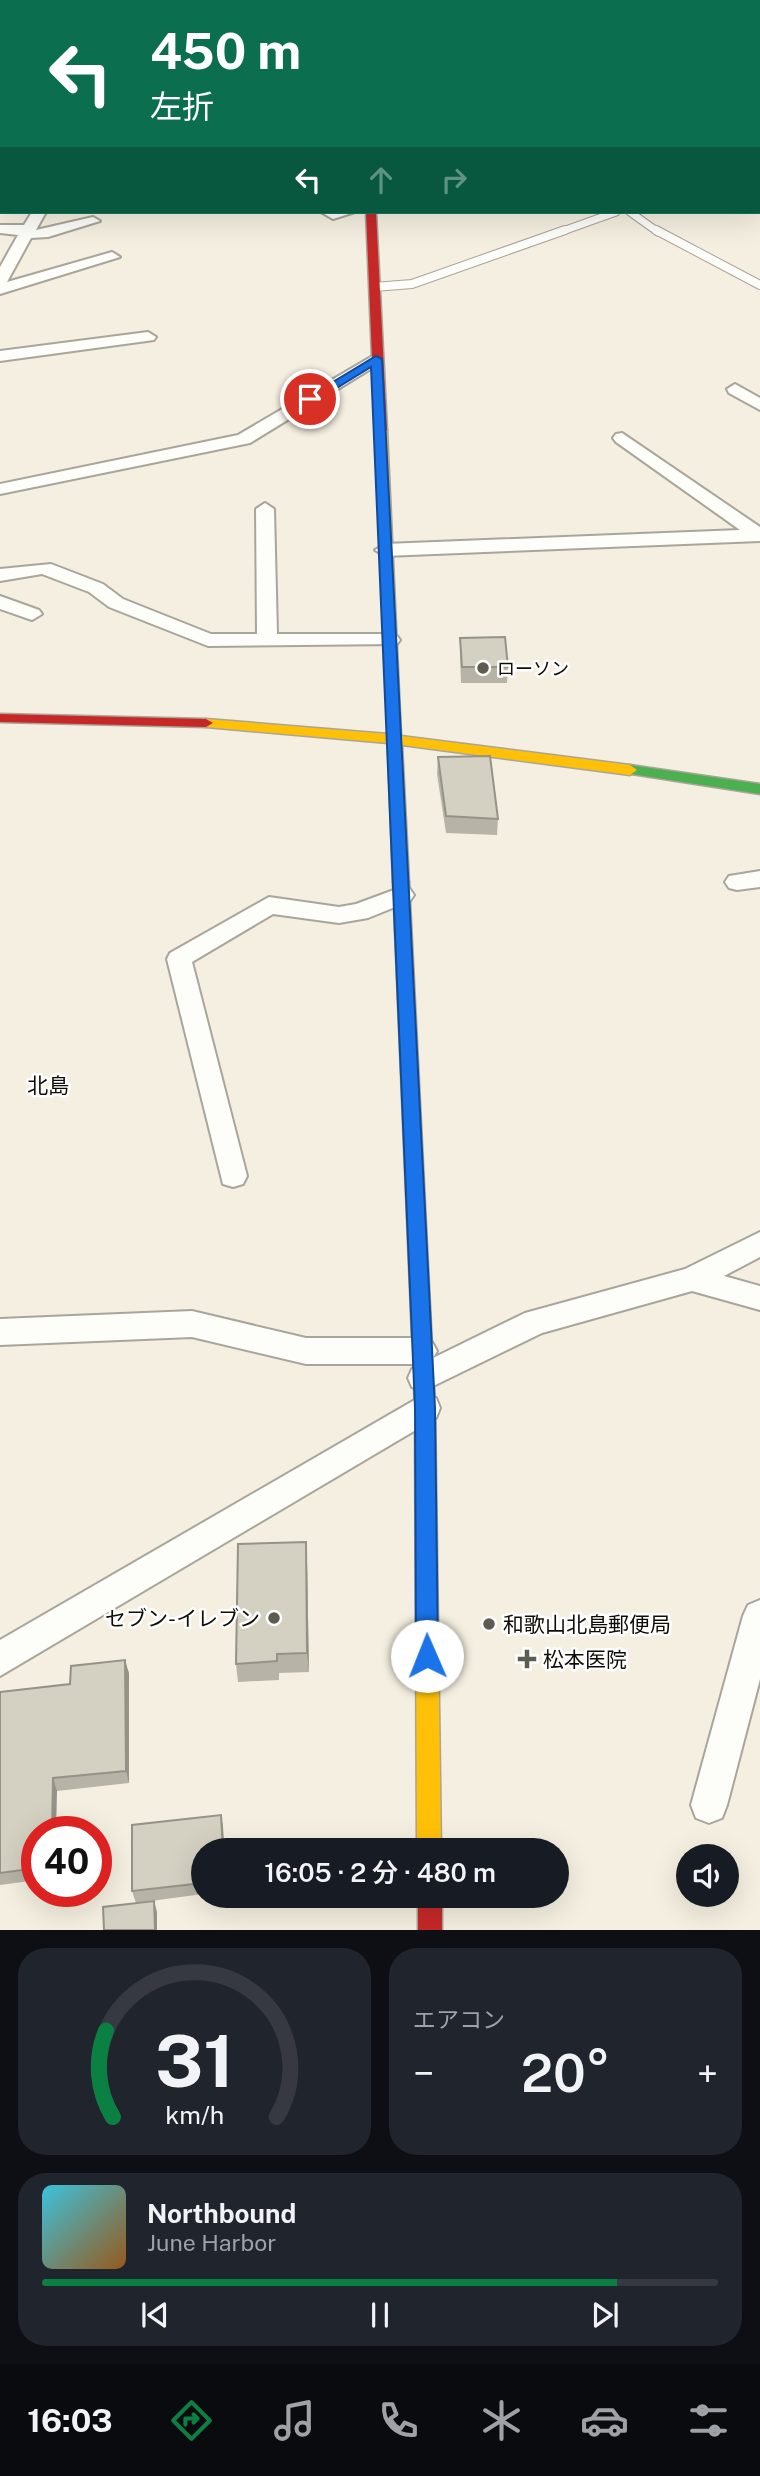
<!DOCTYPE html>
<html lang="ja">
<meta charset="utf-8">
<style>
:root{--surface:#171b24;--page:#20242c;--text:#f1f3f6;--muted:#9ea1a6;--line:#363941;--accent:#0b8043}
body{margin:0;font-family:"Public Sans","Noto Sans JP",sans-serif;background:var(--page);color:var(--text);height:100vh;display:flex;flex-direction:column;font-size:26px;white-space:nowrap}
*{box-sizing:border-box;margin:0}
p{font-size:23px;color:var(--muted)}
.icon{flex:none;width:38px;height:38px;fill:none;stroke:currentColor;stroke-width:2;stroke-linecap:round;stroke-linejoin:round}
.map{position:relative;height:1930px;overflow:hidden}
.drawer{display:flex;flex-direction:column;gap:18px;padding:18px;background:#0d0f14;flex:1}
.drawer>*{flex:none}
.banner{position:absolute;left:0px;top:0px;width:761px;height:214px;box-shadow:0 7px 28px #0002;background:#0b6e4f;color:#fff;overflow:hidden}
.tools{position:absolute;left:676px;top:1844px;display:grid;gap:14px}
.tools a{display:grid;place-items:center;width:63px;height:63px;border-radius:50%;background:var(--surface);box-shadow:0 7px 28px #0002;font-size:35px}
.speed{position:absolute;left:21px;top:1816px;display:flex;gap:14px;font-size:35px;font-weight:700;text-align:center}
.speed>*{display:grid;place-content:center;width:91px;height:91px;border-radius:50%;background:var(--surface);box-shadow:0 7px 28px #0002;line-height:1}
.speed .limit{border:10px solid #d22;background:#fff;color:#111}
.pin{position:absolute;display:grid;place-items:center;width:60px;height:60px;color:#fff;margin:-30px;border:4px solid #fff;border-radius:50%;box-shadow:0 2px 7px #0007}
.me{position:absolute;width:77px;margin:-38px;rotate:359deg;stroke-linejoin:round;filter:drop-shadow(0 0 5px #0008)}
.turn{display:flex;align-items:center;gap:24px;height:147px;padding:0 35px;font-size:32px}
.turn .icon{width:91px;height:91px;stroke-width:2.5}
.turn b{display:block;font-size:49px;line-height:60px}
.lanes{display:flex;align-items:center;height:66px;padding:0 35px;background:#0003;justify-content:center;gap:35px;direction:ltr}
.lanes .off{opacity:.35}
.big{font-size:52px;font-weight:600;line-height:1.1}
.drawer .card{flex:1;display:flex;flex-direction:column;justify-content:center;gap:10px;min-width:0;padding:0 24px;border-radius:28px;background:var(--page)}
.drawer .dial{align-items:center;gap:0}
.dial svg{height:182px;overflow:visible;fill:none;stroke:var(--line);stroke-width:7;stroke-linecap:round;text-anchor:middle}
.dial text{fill:var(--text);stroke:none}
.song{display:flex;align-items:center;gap:21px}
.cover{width:84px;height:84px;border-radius:10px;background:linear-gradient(135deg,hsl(190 70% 55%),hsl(30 70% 35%))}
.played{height:7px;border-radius:4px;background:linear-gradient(90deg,var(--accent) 85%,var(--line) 85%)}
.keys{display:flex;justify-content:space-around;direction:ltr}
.heat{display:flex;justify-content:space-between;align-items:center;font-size:38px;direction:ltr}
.drawer .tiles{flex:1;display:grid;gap:18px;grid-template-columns:1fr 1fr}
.card:last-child{grid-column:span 2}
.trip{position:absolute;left:191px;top:1838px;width:378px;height:70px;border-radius:35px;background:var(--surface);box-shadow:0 7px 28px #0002;font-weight:600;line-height:70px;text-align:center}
.menu{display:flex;height:112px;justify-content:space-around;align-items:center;background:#090b0e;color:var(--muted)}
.menu .icon{width:49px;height:49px}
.menu .active{color:var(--accent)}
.menu b{font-size:32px;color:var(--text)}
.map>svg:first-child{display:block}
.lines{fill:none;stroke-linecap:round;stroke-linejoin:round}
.lane-far1-casing{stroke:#a9a59a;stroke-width:9}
.lane-casing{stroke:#a9a59a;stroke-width:10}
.street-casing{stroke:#a9a59a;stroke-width:4}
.fast-casing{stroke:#a9a59a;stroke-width:3}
.slow-casing{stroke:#a9a59a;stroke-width:3}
.jam-casing{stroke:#a9a59a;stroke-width:3}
.lane-far1{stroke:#fdfdfa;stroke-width:7}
.lane{stroke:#fdfdfa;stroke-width:8}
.street{fill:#fdfdfa;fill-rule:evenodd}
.fast{fill:#4caf50;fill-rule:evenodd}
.slow{fill:#ffc107;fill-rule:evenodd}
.jam{fill:#c62828;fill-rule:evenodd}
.wall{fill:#b7b4a7}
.shaded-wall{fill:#959288}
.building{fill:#d5d1c2;stroke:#959288;stroke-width:2}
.route{fill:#1a73e8;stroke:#114b97;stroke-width:2}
.poi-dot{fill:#5e5b51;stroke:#fff;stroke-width:2.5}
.labels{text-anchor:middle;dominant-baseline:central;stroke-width:5;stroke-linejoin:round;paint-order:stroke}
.poi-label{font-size:18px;fill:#0e0c04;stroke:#fff;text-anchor:start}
.quarter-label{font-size:21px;fill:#0e0c04;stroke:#fff}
.near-poi-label{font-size:21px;fill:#0e0c04;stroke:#fff;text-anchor:start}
</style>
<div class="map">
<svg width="760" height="1930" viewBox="0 0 760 1930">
<rect width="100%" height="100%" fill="#f4efe0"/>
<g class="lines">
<g class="lane-far1-casing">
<g id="lane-far1">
<path d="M630,212l28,20"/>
<path d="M560,232l56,-20"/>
</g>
</g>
<g class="lane-casing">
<g id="lane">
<path d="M656,230l104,55"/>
<path d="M374,287l38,-3 153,-54"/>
</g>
</g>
<g class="street-casing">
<g id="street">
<path d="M125,0h14l-15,2z"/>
<path d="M298,0h19l-20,2z"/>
<rect x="353" y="0" width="12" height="2"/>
<path d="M0,102h2v10l-2,-1z"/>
<path d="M32,212h14l-10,18 57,-13 7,4 -52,16 -17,1 -24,44 105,-30 8,5 -120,37v-27l18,-32 -18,-2v-8h24z"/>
<path d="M321,212h34l-22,7z"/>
<path d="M148,332l8,5 -2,3 -154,21v-10z"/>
<path d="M376,354l6,2v6l-132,81 -250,51v-10l238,-49z"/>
<path d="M735,384l25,14v12l-31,-17 -2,-4z"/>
<path d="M622,433l138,94v14l-375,15 -10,-6 10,-6 355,-14 -124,-88 -3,-4 3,-4z"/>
<path d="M265,503l9,6 3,125h113l7,2 3,4 -3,4 -189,2 -99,-39 -20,-15 -47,-18 -42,7v-12l51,-5 52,20 20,15 88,35h46l-1,-125z"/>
<path d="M0,596l39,14 3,4 -10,6 -32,-11z"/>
<path d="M760,871v16l-23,3 -8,-2 -4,-6 4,-6z"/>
<path d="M402,887l8,2 4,6 -4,6 -42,17 -29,5 -66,-9 -81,48 55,214 -4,8 -10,3 -10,-3 -56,-225 3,-6 99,-56 70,10 17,-3z"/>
<path d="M760,1232v25l-36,19 36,10v24l-68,-19 -150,42 -119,58 -11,-4 -4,-9 4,-9 11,-5h-117l-114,-27 -192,8v-26l192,-8 114,27h116l10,4 5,9 -4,7 92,-45 160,-44z"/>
<path d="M425,1394l11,4 4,10 -4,10 -436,258v-36z"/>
<path d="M760,1600v79l-33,126 -5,13 -13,5 -13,-5 -5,-13 52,-189 5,-11z"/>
</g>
</g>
<g class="fast-casing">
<g id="fast">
<path d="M630,765l130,19v10l-135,-21 -2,-3z"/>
<path d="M401,877l8,5 26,526 3,220 -3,7 -8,3 -8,-3 -3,-7 -1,-220 -22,-526z"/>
</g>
</g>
<g class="slow-casing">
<g id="slow">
<path d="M381,427l6,3 14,306 229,29 7,5 -7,5 -228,-30 7,137 -8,5 -8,-5 -5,-139 -182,-16 -7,-4 7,-4 182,15 -13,-304z"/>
<path d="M427,1618l8,3 3,7 3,222h-24l-1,-222 3,-7z"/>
</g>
</g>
<g class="jam-casing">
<g id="jam">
<path d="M366,212h10l11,218 -6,3 -6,-3z"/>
<path d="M0,714l206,5 7,4 -7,4 -206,-5z"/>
<rect x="418" y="1895" width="24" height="35"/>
</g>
</g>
<use href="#lane-far1" class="lane-far1"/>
<use href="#lane" class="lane"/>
<use href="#street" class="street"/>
<use href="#fast" class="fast"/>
<use href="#slow" class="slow"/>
<use href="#jam" class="jam"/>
</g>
<g class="wall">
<path d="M460,638l48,29 -1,16h-46l-1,-29z"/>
<path d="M438,757l60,62 -1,16 -51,-2 -9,-59z"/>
<path d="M307,1562l2,110 -30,1v7l-41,2 -2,-18z"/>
<path d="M129,1673v110l-72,8 -20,41v48l-37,5v-193l70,-8z"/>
<path d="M221,1815l2,12 1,23h-21v44l-67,9 -4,-12z"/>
</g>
<g class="shaded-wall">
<path d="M306,1542l1,20 2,110 -2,-19z"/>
<path d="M125,1660l4,13v110l-3,-12z"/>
<path d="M53,1778l4,13 -1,41h-4z"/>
<path d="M221,1815l2,12 1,23h-1z"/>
<path d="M154,1901l3,11v18h-2z"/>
</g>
<g class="building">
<path d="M448,0h101l4,2h-112z"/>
<path d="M623,0h22l6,2h-34z"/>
<path d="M505,637l3,30h-46l-2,-29z"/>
<path d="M490,756l8,63 -52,-3 -8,-59z"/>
<path d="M306,1542l1,111 -30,1v7l-41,3 2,-120z"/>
<path d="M125,1660l1,111 -73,7 -1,54h-15v36l-37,5v-181l70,-8 1,-18z"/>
<path d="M221,1815l2,35h-20v33l-71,8v-66z"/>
<path d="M154,1901l1,29h-51l-1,-23z"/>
</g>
<path class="route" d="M376,356l6,3 53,1049 3,248 -3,8 -8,3 -7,-3 -4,-8 -1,-248 -44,-1041 -57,35 -9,-3z"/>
<g class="poi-dot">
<circle cx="483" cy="668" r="7"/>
<circle cx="274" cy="1618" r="7"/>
<circle cx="489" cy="1624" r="7"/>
<path d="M523.5 1648.5h7v7h7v7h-7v7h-7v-7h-7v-7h7z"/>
</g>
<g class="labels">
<g class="poi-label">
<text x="497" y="668">ローソン</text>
</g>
<g class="quarter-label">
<text x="48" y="1085">北島</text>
</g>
<g class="near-poi-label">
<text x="260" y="1618" text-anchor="end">セブン-イレブン</text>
<text x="503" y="1624">和歌山北島郵便局</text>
<text x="543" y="1659">松本医院</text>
</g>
</g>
</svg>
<div class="tools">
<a><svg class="icon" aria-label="sound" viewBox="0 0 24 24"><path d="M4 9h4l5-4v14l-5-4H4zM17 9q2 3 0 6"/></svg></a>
</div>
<div class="speed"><div class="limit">40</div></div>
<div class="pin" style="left:310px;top:399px;background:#d93025"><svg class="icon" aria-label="arrive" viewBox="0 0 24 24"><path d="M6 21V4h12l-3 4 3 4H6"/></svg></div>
<svg class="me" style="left:427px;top:1656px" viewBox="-20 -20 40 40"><circle r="19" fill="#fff"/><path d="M0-13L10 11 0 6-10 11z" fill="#1a73e8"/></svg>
<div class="trip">16:05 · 2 分 · 480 m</div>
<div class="banner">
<div class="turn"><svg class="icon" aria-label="left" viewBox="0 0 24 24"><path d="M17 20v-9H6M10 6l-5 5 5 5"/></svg><div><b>450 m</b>左折</div></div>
<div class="lanes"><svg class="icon" aria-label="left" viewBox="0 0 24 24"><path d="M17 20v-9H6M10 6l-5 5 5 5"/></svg><svg class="icon off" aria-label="ahead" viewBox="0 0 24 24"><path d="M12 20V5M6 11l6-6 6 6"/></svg><svg class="icon off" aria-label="right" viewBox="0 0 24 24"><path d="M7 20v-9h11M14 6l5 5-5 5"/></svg></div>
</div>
</div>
<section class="drawer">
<div class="tiles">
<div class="card dial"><svg viewBox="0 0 100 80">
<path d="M14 69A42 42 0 1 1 86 69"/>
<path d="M14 69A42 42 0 0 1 11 31" stroke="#0b8043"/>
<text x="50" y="56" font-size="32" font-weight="700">31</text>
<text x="50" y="72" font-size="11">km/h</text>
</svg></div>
<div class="card"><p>エアコン</p>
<div class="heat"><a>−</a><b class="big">20°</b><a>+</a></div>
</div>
<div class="card">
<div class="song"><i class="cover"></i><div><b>Northbound</b><p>June Harbor</p></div></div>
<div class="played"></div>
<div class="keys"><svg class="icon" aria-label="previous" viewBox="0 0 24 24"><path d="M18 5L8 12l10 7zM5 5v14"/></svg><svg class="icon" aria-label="pause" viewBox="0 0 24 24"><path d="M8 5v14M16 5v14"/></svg><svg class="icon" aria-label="next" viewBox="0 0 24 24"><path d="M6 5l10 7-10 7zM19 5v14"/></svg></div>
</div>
</div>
</section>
<nav class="menu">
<b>16:03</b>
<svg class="icon active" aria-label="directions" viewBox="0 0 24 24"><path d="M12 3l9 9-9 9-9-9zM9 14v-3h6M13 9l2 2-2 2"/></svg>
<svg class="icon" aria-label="music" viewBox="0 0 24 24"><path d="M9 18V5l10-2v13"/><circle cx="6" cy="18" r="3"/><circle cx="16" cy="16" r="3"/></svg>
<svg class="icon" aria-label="phone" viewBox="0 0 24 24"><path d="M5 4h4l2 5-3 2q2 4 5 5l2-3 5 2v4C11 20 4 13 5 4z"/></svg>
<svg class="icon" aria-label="climate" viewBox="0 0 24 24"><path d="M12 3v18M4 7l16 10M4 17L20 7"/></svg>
<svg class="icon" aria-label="car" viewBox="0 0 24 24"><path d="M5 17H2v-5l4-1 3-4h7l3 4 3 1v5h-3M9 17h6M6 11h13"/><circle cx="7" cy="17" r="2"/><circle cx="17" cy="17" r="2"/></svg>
<svg class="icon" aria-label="filters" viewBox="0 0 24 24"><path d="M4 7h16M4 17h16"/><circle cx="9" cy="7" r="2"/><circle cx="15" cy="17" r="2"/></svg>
</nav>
